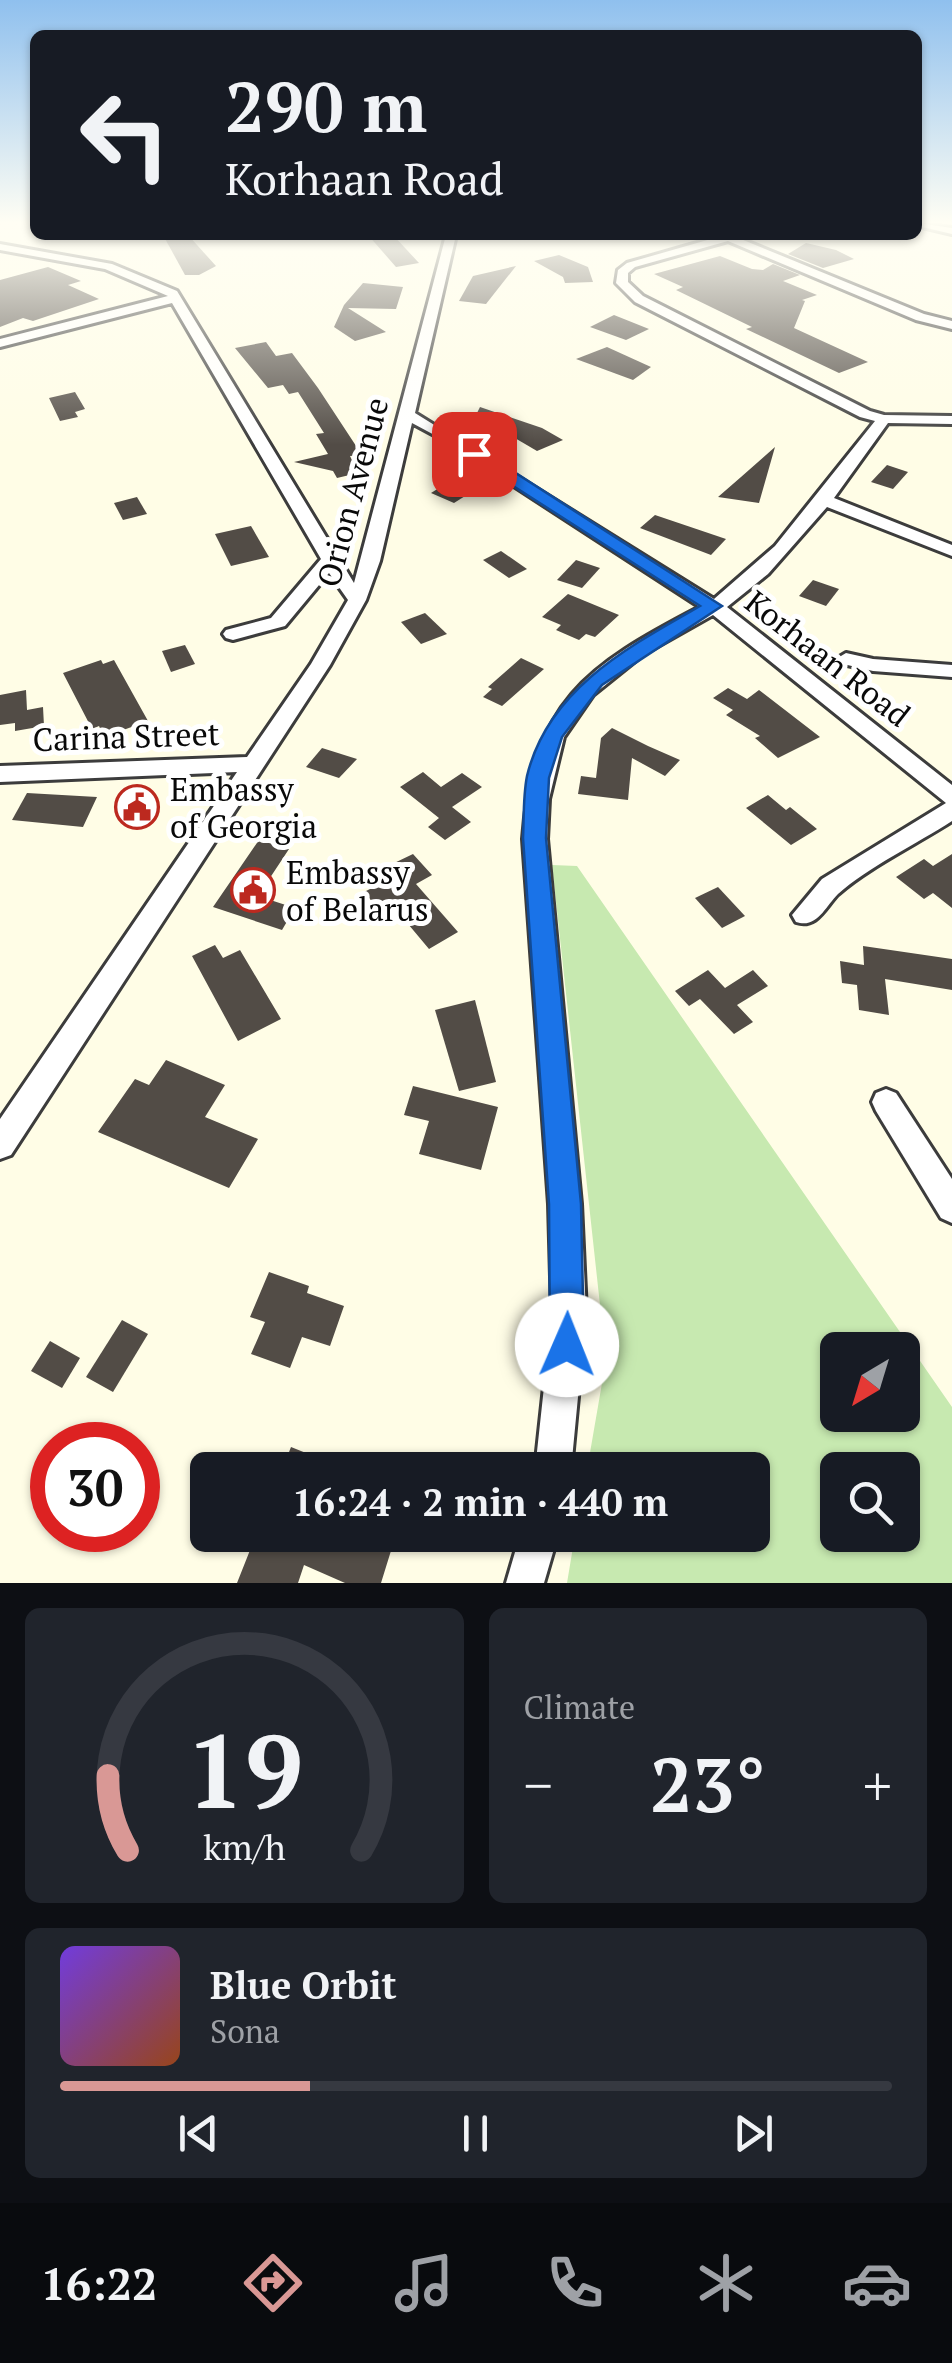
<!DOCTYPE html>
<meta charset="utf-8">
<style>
:root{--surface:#171b24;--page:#20242c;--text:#f1f3f6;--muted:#9ea1a6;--line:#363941;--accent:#d99895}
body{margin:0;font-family:"PT Serif",serif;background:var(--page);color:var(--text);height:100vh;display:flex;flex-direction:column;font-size:38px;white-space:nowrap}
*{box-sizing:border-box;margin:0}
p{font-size:32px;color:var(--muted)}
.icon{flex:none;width:55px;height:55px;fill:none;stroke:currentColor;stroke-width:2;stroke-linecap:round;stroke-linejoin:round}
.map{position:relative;height:1583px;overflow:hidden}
.drawer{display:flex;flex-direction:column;gap:25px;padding:25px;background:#0d0f14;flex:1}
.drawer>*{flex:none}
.banner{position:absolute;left:30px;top:30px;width:892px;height:210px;border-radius:15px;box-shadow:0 2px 8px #0004;background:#171b24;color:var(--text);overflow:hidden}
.needle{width:65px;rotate:218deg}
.buttons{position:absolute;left:820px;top:1332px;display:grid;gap:20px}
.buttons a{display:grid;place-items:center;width:100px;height:100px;border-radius:15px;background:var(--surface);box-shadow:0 2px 8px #0004;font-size:50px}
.speed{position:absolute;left:30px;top:1422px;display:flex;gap:20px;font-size:50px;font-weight:700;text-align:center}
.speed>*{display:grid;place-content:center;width:130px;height:130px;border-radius:50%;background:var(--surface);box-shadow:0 2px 8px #0004;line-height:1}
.speed .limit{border:15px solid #d22;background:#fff;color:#111}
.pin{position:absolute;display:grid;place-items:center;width:85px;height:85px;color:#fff;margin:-42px;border-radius:20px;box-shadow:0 5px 15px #0006}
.me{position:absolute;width:110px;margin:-55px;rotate:1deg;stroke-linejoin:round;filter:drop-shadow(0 0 8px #0008)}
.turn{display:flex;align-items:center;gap:35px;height:210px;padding:0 30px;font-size:45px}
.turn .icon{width:130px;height:130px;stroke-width:2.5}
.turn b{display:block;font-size:70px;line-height:85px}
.big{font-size:75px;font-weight:600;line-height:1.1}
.drawer .widget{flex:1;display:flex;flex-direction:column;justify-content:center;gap:15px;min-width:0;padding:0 35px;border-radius:15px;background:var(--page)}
.drawer .dial{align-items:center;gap:0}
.dial svg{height:260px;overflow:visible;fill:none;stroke:var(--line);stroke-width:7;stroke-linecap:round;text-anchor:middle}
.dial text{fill:var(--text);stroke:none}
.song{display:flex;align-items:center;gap:30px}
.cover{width:120px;height:120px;border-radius:15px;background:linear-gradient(135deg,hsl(260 70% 55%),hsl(20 70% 35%))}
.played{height:10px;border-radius:5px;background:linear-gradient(90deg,var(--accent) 30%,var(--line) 30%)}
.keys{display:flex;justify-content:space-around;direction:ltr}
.heat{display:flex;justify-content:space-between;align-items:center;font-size:55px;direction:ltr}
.drawer .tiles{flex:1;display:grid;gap:25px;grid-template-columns:1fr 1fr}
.widget:last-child{grid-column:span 2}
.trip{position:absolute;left:190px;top:1452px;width:580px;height:100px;border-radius:15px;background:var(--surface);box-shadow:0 2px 8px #0004;font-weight:600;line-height:100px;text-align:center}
.menu{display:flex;height:160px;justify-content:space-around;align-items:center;background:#090b0e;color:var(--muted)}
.menu .icon{width:70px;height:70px}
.menu .on{color:var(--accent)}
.menu b{font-size:45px;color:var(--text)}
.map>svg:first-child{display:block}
.green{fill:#c7e9b0;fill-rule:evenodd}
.building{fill:#524c46}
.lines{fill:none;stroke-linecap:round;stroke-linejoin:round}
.minor-casing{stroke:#3c3c3c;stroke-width:6}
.minor{fill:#fff;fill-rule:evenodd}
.route{fill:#1a73e8;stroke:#114b97;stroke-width:2.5}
.labels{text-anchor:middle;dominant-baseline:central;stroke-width:10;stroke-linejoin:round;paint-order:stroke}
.street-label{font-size:32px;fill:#090909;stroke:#fff}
.poi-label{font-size:32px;fill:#090909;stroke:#fff;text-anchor:start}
</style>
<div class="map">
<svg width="952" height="1583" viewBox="0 0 952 1583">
<rect width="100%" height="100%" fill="#fffde6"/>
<path class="green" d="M552,865l25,1 375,541v176h-385l8,-48h177v-65h-165l19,-110zM838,1350h64v65h-64zM838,1470h64v65h-64z"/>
<g class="building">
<path d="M163,235h25l28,31 -17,9h-14z"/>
<path d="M368,235h25l26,28 -23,4z"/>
<path d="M806,243l30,7 18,9 -31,9 -35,-14z"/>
<path d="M559,255l29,12 5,15 -28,1 -2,-6 -29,-16z"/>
<path d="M720,256l32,13 11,1 10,-6 27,11 -17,6 34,14 -15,5 3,1 -11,27 74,34 -29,11 -93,-44 6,-2 -76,-37 7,-3 -29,-13z"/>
<path d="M516,266l-30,38 -27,-3 14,-25z"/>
<path d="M48,267l33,14 -13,4 31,14 -66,22 -10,-3 -23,9v-47z"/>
<path d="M363,283l40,4 -7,22 -48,-1 38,24 -31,9 -21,-14 10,-22z"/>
<path d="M614,315l35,14 -23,11 -36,-13z"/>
<path d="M266,342l10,14 16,-3 26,35 44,67 -12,1 8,17 -21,5 -4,-7 -39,-9 34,-8 -12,-20 8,-1 -26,-41 -9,2 -6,-9 -15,3 -33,-40z"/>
<path d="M607,347l44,20 -18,13 -57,-21z"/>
<path d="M75,392l10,17 -10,3 3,5 -18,4 -11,-23z"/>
<path d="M480,407l62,21 21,12 -26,11 -61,-36z"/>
<path d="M775,447l-16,56 -41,-6 23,-20z"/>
<path d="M887,465l21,7 -15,17 -22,-7z"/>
<path d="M450,481l23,10 -19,12 -23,-10z"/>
<path d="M137,497l10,17 -24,6 -9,-17z"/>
<path d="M655,515l71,24 -15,16 -71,-27z"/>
<path d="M251,526l18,31 -38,9 -16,-32z"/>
<path d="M501,551l26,18 -18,9 -26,-18z"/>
<path d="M576,560l24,8 -18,20 -25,-8z"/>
<path d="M813,580l26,9 -13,17 -27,-10z"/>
<path d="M568,594l51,21 -24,22 -9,-3 -7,6 -23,-10 5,-5 -19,-8z"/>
<path d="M425,613l22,21 -26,10 -20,-22z"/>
<path d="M185,645l10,19 -24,8 -9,-21z"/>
<path d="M521,658l23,11 -42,37 -19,-9 9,-8 -4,-2z"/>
<path d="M101,660l2,4 11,-4 34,61 -44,16 -5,-11 -7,3 -29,-56z"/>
<path d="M728,688l19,11 12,-9 61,47 -42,21 -23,-20 5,-2 -34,-21 7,-5 -20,-12z"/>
<path d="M26,690l1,20 16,-3 1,19 -29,5v-8l-15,2v-30z"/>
<path d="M612,728l36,18 32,14 -15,16 -33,-18 -4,42 -50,-6 3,-18 15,2 5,-40z"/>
<path d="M322,748l35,11 -18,19 -33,-11z"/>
<path d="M423,772l18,15 21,-14 20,14 -30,20 19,15 -26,18 -17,-13 11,-9 -39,-31z"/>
<path d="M27,793l70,4 -14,30 -71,-7z"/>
<path d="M768,795l18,15 4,-3 27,22 -26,16 -45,-37z"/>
<path d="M259,840l30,9 -31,47 37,12 -13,22 -69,-23z"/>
<path d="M413,854l19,21 -16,9 42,48 -29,17 -36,-43 -12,6 -17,-20 32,-16 -8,-10z"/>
<path d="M952,854v54l-19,-15 -9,6 -28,-22 28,-18 9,7z"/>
<path d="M718,887l27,29 -23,12 -27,-30z"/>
<path d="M215,945l8,13 17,-8 41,69 -43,22 -46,-85z"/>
<path d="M863,946l89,13v31l-67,-11 4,36 -30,-5 -2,-25 -15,-2 -2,-22 24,4z"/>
<path d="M708,970l17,18 28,-18 15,16 -31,19 16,17 -19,12 -34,-35 -11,7 -14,-15z"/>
<path d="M475,1000l21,82 -37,9 -24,-81z"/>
<path d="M166,1060l59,25 -20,32 53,22 -29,49 -131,-56 37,-53 14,6z"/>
<path d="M413,1086l85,21 -17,63 -62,-16 10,-33 -25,-6z"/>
<path d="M269,1272l40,14 -2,7 37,13 -14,40 -28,-9 -12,31 -39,-14 14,-32 -15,-5z"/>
<path d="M122,1320l26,14 -35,58 -27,-15z"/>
<path d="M50,1341l30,17 -18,30 -31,-17z"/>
<path d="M291,1447l55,22v1h-64z"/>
<path d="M256,1535h124l14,6 -13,42h-36l-41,-18 -6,18h-61z"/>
</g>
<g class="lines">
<g class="minor-casing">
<g id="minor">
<path d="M918,223l34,5v6l-34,-8z"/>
<path d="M446,235h10l-41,178 299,186 61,-53 100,-125 -15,-4 -225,-115 -19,-19 2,-13 9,-7 91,-26 -1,-2h14l193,79 28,7v8l-36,-9 -188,-79 -93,26 -7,6v9l15,14 227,115 14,4 68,1v8l-64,-1 -54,75 118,47v11l-125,-49 -59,67 -41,33 225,178v36c-34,22 -85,47 -114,73 -13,13 -21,35 -42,28l-4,-7 30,-36 124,-76 -233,-188 -69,39 -51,41 -29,42 -15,62 -2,40 34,365 5,109 -15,157h-36l17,-157 -3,-109 -26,-365c10,-137 62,-172 177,-232l-260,-169 -28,-15 -32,138 -14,39 -36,65 -319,490 -11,4v-40l237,-347 -237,10v-16l247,-9 64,-93 37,-64 -19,-27 -44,53 -52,14 -7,-2 -3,-4 3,-4 45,-12 50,-59 -149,-256 -172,44v-8l168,-43 -63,-27 -105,-19v-6l112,20 65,27 177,292z"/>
<path d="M846,653l27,6 79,6v12l-79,-6 -34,-8 -3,-4z"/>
<path d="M886,1089l10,4 56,86v44l-11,-5 -65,-107 -4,-9 4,-9z"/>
<path d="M520,1535h38l-14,48h-38z"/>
</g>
</g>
<use href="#minor" class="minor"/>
</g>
<linearGradient id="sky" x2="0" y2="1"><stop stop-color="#8fc0ee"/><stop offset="0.5" stop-color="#fffef4"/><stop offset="1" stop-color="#fffef4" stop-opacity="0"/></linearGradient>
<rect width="952" height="445" fill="url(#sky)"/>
<path class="route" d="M468,450h12l242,156 -120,79 -40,52 -13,41 -3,60 35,366 3,141 -5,12 -12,5 -12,-5 -5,-12 -1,-141 -26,-366c1,-20 0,-42 4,-62 21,-87 101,-129 173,-170l-232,-149z"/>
<defs>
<g id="civic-ring" transform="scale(2.25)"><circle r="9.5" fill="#fff" stroke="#bc291f" stroke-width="1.5"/><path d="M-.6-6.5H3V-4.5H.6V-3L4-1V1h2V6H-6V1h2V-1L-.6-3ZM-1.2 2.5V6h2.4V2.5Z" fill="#bc291f"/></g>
</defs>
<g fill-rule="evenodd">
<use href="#civic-ring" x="137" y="807"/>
<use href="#civic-ring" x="253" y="890"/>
</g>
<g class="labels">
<g class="street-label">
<text transform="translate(352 492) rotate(-75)">Orion Avenue</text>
<text transform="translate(828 658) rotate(38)">Korhaan Road</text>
<text transform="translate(126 736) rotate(-2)">Carina Street</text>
</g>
<g class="poi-label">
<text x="170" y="789">Embassy<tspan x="170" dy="37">of Georgia</tspan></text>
<text x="286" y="872">Embassy<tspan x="286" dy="37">of Belarus</tspan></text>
</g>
</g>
</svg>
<div class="buttons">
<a><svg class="needle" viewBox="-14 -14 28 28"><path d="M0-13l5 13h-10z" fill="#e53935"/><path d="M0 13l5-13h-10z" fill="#9ea1a6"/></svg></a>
<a><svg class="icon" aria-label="search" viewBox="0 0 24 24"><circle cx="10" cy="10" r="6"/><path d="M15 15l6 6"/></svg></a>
</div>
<div class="speed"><div class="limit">30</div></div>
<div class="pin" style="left:474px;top:454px;background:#d93025"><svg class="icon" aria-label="arrive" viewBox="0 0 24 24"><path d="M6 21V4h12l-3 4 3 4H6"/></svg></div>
<svg class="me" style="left:567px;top:1345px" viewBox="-20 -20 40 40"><circle r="19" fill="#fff"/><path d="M0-13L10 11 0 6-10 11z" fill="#1a73e8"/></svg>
<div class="trip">16:24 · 2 min · 440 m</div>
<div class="banner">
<div class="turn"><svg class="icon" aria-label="left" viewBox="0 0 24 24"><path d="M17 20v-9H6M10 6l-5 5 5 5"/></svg><div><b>290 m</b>Korhaan Road</div></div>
</div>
</div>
<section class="drawer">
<div class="tiles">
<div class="widget dial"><svg viewBox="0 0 100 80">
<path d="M14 69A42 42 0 1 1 86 69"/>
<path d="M14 69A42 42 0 0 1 8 46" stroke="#d99895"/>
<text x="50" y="56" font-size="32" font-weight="700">19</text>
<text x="50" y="72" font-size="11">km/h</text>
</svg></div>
<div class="widget"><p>Climate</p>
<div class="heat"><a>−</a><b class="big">23°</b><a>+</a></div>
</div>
<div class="widget">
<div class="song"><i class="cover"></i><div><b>Blue Orbit</b><p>Sona</p></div></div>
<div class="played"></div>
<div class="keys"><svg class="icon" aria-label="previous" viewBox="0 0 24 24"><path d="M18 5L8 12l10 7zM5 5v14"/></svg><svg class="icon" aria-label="pause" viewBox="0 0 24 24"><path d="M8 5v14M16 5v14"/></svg><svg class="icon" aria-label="next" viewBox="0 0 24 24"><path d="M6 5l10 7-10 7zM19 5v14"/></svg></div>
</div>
</div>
</section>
<nav class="menu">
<b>16:22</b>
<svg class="icon on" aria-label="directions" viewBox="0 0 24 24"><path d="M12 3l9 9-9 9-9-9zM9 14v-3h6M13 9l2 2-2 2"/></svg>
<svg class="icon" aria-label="music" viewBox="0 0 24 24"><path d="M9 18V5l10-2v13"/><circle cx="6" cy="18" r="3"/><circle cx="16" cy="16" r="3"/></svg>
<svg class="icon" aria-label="phone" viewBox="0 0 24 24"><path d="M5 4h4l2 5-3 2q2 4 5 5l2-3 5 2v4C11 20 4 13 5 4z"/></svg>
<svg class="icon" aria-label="climate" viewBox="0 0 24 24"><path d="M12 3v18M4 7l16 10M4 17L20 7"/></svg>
<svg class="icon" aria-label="car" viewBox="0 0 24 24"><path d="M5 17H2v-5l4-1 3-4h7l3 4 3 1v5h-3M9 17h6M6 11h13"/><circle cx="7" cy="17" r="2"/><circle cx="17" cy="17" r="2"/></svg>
</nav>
